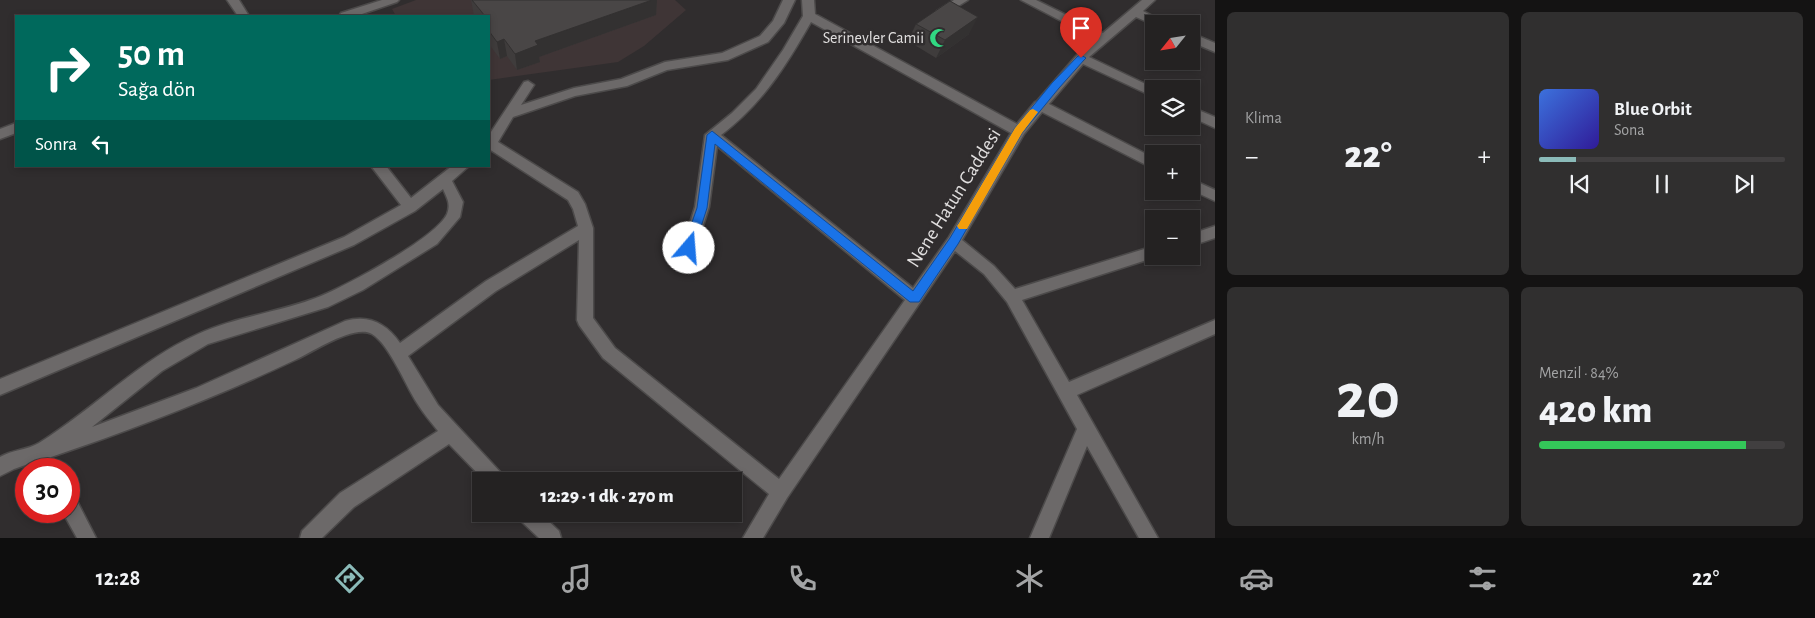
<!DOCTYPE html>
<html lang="tr">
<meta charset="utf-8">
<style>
:root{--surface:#242222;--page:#302f2f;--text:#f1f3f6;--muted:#a3a4a5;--line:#413f40;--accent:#8bbbb9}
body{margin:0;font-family:"Alegreya Sans",sans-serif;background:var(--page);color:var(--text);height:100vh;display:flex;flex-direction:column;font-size:19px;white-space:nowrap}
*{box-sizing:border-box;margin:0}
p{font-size:16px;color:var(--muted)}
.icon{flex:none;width:28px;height:28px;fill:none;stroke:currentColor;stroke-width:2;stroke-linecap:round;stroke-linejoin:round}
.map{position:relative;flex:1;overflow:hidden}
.drawer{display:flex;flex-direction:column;gap:12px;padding:12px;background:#141313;width:600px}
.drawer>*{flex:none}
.guide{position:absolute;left:15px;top:15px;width:475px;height:152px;border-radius:0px;box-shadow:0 2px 8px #0003,0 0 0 1px var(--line);background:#00695c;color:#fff;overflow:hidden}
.needle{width:32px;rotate:240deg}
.tools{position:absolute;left:1145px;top:15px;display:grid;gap:10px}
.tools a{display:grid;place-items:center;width:55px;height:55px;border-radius:0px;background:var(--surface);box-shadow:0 2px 8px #0003,0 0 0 1px var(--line);font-size:25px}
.speed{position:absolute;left:15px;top:458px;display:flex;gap:10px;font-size:25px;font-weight:700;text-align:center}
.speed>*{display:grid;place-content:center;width:65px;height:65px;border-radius:50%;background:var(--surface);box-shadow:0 2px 8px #0003,0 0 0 1px var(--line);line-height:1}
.speed .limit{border:8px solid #d22;background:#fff;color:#111}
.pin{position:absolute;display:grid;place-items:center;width:42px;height:42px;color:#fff;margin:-51px -21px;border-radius:50% 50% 50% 0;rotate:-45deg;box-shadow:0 0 5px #0007}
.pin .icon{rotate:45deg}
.me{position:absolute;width:55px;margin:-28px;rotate:18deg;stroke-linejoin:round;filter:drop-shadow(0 0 4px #0008)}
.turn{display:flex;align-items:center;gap:18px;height:105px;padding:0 20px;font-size:22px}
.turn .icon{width:65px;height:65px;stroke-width:2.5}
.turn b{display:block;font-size:35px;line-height:42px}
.then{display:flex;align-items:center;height:48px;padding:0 20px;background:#0003;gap:10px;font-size:19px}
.big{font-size:38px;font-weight:800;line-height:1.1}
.drawer .tile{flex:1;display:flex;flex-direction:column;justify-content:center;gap:8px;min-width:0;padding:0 18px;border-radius:8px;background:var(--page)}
.drawer .dial{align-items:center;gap:0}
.dial b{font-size:65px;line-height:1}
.song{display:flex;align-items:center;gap:15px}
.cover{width:60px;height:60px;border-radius:8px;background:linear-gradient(135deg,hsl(220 70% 55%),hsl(250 70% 35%))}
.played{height:5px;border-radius:2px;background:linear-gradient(90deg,var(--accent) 15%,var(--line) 15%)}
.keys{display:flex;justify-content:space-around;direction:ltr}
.heat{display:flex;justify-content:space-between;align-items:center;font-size:28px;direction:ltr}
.charge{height:8px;border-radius:4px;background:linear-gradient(90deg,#34c759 84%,var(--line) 0)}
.drawer .tiles{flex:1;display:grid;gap:12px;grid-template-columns:repeat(2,1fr)}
.trip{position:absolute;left:472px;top:472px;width:270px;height:50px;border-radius:0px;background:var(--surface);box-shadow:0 2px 8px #0003,0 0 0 1px var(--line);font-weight:800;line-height:50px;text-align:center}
.tab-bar{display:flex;height:80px;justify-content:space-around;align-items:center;background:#0e0e0e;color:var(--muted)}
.tab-bar .icon{width:35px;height:35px}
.tab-bar .active{color:var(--accent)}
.tab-bar b{font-size:22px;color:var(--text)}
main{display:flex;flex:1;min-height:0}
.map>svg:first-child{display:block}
.built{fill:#3f3536}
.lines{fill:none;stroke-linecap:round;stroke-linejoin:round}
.minor-casing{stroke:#4c4a4a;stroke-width:3}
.minor{fill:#6c6969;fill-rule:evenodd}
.wall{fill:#3f3c3c}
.shaded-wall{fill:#333131}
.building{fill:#494646;stroke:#333131}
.route{fill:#1a73e8;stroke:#114b97}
.slow{fill:#f59e0b}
.labels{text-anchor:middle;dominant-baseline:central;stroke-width:5;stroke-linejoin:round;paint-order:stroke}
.far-poi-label{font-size:16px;fill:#e1dfdf;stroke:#302d2e;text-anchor:end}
.street-label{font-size:20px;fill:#e1dfdf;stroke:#302d2e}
</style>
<main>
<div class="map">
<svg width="1215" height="538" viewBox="0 0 1215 538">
<rect width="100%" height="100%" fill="#302d2e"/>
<path class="built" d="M416,0h259l11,10 -42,36 -26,16 -129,18v-64h-93l-4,-7z"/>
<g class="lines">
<g class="minor-casing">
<g id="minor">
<path d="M227,0h12l10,16h-11z"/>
<path d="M382,0h17l-2,2 -41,14h-17l2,-3z"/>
<path d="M783,0h12l-11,23 -16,19 -40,18 -61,10 -40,16 -52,10 -62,21 -15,25 80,50 7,12 8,24v90l22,30 164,131 126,-179 -188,-154 -8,61 -13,41 -2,4 -5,2 -5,-2 -2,-4 13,-41 10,-72 27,-22 24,-24 27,-39 20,-34 -1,-16h12l1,14 202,110 18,-22 2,-1 40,-46 19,-16 -75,-39h15l67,33 39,-33h13l-12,11 25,13 -14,1 -18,-8 -47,40 67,32h-2v8l-71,-33 -34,40 105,54v11l-112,-57 -18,22 -62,106 32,26 21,23 139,-43v10h5l-137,44 47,82 146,-62v14l-138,61 81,143h-19l-52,-92 -38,92h-19l47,-109 -70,-127 -23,-28 -29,-23 -168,247 -24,40h-20l26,-44 -166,-136 -24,-33 -2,-5 2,-80 -83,51 -88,65 30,49 65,70 3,6h-21l-36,-37 -95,63 -32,31h-22l2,-7 38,-38 98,-62c-7,-9 -15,-18 -21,-28 -11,-17 -28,-59 -45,-69 -18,-10 -59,18 -77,26 -79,37 -161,69 -244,97l6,12h-19l-4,-7 -20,7 -14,7v-19c12,-7 27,-7 39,-14 55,-34 100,-83 159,-109 39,-18 84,-22 123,-38 26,-11 115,-58 126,-82 4,-10 0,-16 -4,-25l-28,22 -61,34 -354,150v-16l344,-142 57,-32 -30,-39h15l25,32 41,-32h17l-17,15 11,21 -3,15 -23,27 -74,46 -35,17 -120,37 -46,27 -70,56 104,-39 149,-67c24,-7 41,2 55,22l86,-62 92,-55 -5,-17 -5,-9 -79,-51v-14l35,-53 4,-1 6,4 -13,20 53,-17 47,-9 44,-17 57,-9 38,-17 13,-15zM811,22l200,111 -62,104 -36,51 -192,-153c41,-31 65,-69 90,-113z"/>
<path d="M954,0h14l-21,13h-8l-2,-2z"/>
<path d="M1191,33l24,10v9l-24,-10z"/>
<path d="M1191,107l24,10v11l-24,-11z"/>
<path d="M16,123v10l-16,6v-10z"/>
<path d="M1191,179l24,11v11l-24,-11z"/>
<path d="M1215,226v12l-24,8v-12z"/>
<path d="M69,497l7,2 20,39h-19l-15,-27h7z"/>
<path d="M519,514h22l18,17 2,7h-22l-18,-17z"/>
</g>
</g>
<use href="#minor" class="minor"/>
</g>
<g class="wall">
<path d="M471,0h186l-1,15 -117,42 1,5 -23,8 -10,-14 -7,3 -11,-15v-28h-15z"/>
<path d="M916,24l53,10 -33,24 -28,-17z"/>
</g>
<g class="shaded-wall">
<path d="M652,0h5l-1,15 -117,42 1,5 -23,8 -2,-16 20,-13z"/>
<path d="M978,17l-9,17 -33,24 9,-18z"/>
<path d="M504,39l3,17 -7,3 -3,-17z"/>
</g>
<g class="building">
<path d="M472,0h180l-117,41 3,4 -23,9 -11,-15 -7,3 -8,-11v-15h-4z"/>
<path d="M950,1l28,16 -33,23 -29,-16z"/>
</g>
<path class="route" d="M1081,55l5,3 -2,2 -25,28 -37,45 -64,111 -39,58h-9l-195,-158 -8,64 -14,44 -4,1 -6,-5 14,-40 10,-73 5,-4 201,160 37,-53 65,-110 37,-45 26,-27z"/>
<path class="slow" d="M1033,109l5,3 -16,21 -55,96h-8l-2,-3 2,-3 56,-95 15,-18z"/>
<defs>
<g id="mosque-bare" transform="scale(1.5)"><path d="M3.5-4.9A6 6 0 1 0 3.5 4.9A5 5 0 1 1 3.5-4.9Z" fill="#31d882" stroke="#302d2e" stroke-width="2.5" paint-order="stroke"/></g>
</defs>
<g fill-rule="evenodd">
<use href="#mosque-bare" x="939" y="38"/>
</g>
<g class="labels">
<g class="far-poi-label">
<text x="924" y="38">Serinevler Camii</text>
</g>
<g class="street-label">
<text transform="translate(954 198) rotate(-58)">Nene Hatun Caddesi</text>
</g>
</g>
</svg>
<div class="tools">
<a><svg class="needle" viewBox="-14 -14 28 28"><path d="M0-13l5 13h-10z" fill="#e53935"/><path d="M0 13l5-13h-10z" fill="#a3a4a5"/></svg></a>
<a><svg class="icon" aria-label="layers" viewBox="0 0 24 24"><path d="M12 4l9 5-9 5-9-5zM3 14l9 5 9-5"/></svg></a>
<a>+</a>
<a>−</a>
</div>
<div class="speed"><div class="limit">30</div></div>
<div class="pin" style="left:1081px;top:58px;background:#d93025"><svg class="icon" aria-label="arrive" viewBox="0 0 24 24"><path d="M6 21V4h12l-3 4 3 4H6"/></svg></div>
<svg class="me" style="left:689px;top:248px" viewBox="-20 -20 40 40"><circle r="19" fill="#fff"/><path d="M0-13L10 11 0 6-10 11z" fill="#1a73e8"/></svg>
<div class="trip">12:29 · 1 dk · 270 m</div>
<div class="guide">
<div class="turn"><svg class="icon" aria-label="right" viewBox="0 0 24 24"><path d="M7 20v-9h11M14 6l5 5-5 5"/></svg><div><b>50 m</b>Sağa dön</div></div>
<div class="then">Sonra<svg class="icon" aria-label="left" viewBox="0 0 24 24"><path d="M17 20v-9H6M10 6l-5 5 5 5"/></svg></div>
</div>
</div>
<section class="drawer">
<div class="tiles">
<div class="tile"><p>Klima</p>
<div class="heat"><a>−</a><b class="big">22°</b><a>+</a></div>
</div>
<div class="tile">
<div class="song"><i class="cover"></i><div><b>Blue Orbit</b><p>Sona</p></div></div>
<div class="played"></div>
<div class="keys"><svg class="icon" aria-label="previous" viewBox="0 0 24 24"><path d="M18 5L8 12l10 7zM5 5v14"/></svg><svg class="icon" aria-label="pause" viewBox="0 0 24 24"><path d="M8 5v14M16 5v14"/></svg><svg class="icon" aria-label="next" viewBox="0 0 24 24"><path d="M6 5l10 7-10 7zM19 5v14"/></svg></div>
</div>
<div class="tile dial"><b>20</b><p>km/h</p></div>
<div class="tile"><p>Menzil · 84%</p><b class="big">420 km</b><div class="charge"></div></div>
</div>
</section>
</main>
<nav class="tab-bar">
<b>12:28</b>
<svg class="icon active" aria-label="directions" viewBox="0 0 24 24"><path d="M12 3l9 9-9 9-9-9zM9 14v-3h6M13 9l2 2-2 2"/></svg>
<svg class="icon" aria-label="music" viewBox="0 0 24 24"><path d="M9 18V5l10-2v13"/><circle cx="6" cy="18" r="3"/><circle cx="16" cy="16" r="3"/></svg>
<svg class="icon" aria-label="phone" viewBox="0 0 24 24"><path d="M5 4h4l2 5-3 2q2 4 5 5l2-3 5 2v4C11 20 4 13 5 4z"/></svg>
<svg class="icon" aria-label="climate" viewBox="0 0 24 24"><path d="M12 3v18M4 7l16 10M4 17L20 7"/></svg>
<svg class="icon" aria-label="car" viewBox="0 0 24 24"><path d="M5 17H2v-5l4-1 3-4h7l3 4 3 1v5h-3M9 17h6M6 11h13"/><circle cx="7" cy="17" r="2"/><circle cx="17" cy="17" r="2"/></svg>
<svg class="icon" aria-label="filters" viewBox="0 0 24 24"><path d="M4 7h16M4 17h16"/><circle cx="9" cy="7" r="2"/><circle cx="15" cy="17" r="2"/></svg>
<b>22°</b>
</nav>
